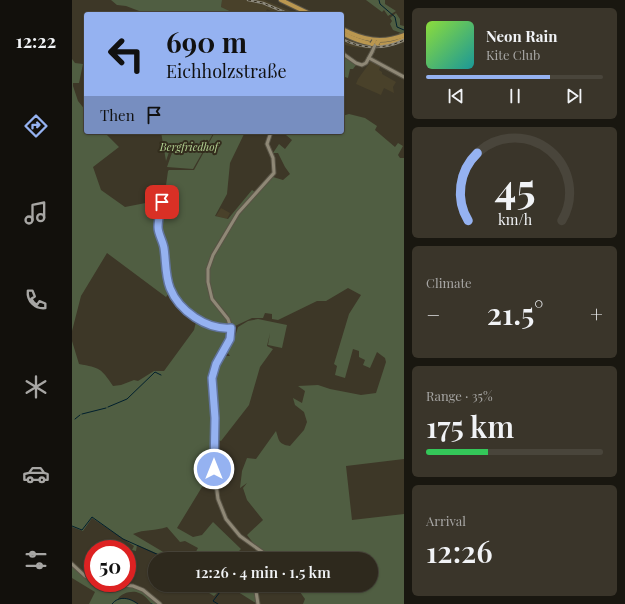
<!DOCTYPE html>
<meta charset="utf-8">
<style>
:root{--surface:#2e291d;--page:#3a352a;--text:#f1f3f6;--muted:#a7a6a4;--line:#49453b;--accent:#95b2f1}
body{margin:0;font-family:"Playfair Display",serif;background:var(--page);color:var(--text);height:100vh;display:flex;flex-direction:column;font-size:15px;white-space:nowrap}
*{box-sizing:border-box;margin:0}
p{font-size:13px;color:var(--muted)}
.icon{flex:none;width:22px;height:22px;fill:none;stroke:currentColor;stroke-width:2;stroke-linecap:round;stroke-linejoin:round}
.map{position:relative;flex:1;overflow:hidden}
.panel{display:flex;flex-direction:column;gap:8px;padding:8px;background:#191710;width:221px}
.panel>*{flex:none}
.banner{position:absolute;left:12px;top:12px;width:260px;height:122px;border-radius:4px;box-shadow:0 1px 3px #0004,0 0 0 1px var(--line);background:#95b2f1;color:#111;overflow:hidden}
.speed{position:absolute;left:12px;top:540px;display:flex;gap:8px;font-size:20px;font-weight:700;text-align:center}
.speed>*{display:grid;place-content:center;width:52px;height:52px;border-radius:50%;background:var(--surface);box-shadow:0 1px 3px #0004,0 0 0 1px var(--line);line-height:1}
.speed .limit{border:6px solid #d22;background:#fff;color:#111}
.pin{position:absolute;display:grid;place-items:center;width:34px;height:34px;color:#fff;margin:-17px;border-radius:8px;box-shadow:0 2px 6px #0006}
.me{position:absolute;width:44px;margin:-22px;rotate:0deg;stroke-linejoin:round;filter:drop-shadow(0 0 3px #0008)}
.turn{display:flex;align-items:center;gap:14px;height:84px;padding:0 16px;font-size:18px}
.turn .icon{width:52px;height:52px;stroke-width:2.5}
.turn b{display:block;font-size:28px;line-height:34px}
.then{display:flex;align-items:center;height:38px;padding:0 16px;background:#0003;gap:8px;font-size:15px}
.big{font-size:30px;font-weight:600;line-height:1.1}
.panel .card{flex:1;display:flex;flex-direction:column;justify-content:center;gap:6px;min-width:0;padding:0 14px;border-radius:6px;background:var(--page)}
.panel .dial{align-items:center;gap:0}
.dial svg{height:104px;overflow:visible;fill:none;stroke:var(--line);stroke-width:7;stroke-linecap:round;text-anchor:middle}
.dial text{fill:var(--text);stroke:none}
.song{display:flex;align-items:center;gap:12px}
.cover{width:48px;height:48px;border-radius:6px;background:linear-gradient(135deg,hsl(90 70% 55%),hsl(180 70% 35%))}
.played{height:4px;border-radius:2px;background:linear-gradient(90deg,var(--accent) 70%,var(--line) 70%)}
.keys{display:flex;justify-content:space-around;direction:ltr}
.heat{display:flex;justify-content:space-between;align-items:center;font-size:22px;direction:ltr}
.charge{height:6px;border-radius:3px;background:linear-gradient(90deg,#34c759 35%,var(--line) 0)}
.trip{position:absolute;left:76px;top:552px;width:230px;height:40px;border-radius:20px;background:var(--surface);box-shadow:0 1px 3px #0004,0 0 0 1px var(--line);font-weight:600;line-height:40px;text-align:center}
main{display:flex;flex:1;min-height:0}
.tabs{display:flex;flex-direction:column;width:72px;justify-content:space-around;align-items:center;background:#12100c;color:var(--muted)}
.tabs .icon{width:28px;height:28px}
.tabs .selected{color:var(--accent)}
.tabs b{font-size:18px;color:var(--text)}
.map>svg:first-child{display:block}
.built{fill:#49412a}
.green{fill:#505e42}
.lines{fill:none;stroke-linecap:round;stroke-linejoin:round}
.stream{stroke:#001f2d;stroke-width:1}
.secondary-casing{stroke:#595446;stroke-width:5}
.primary-casing{stroke:#595446;stroke-width:6}
.secondary{stroke:#8f8876;stroke-width:3}
.primary{stroke:#ba9750;stroke-width:4}
.rail-casing{stroke:#8d897c;stroke-width:2.5}
.rail{stroke:#332d1d;stroke-width:1;stroke-dasharray:3;stroke-linecap:butt}
.secondary-bridge-casing{stroke:#595446;stroke-width:5;stroke-linecap:butt}
.primary-bridge-casing{stroke:#595446;stroke-width:6;stroke-linecap:butt}
.secondary-bridge{stroke:#8f8876;stroke-width:3}
.primary-bridge{stroke:#ba9750;stroke-width:4}
.route-casing{stroke:#61749d;stroke-width:10}
.route{stroke:#95b2f1;stroke-width:7}
.labels{text-anchor:middle;dominant-baseline:central;stroke-width:4;stroke-linejoin:round;paint-order:stroke}
.park-label{font-size:11px;font-style:italic;fill:#b2d192;stroke:#332d1d}
</style>
<main>
<nav class="tabs">
<b>12:22</b>
<svg class="icon selected" aria-label="directions" viewBox="0 0 24 24"><path d="M12 3l9 9-9 9-9-9zM9 14v-3h6M13 9l2 2-2 2"/></svg>
<svg class="icon" aria-label="music" viewBox="0 0 24 24"><path d="M9 18V5l10-2v13"/><circle cx="6" cy="18" r="3"/><circle cx="16" cy="16" r="3"/></svg>
<svg class="icon" aria-label="phone" viewBox="0 0 24 24"><path d="M5 4h4l2 5-3 2q2 4 5 5l2-3 5 2v4C11 20 4 13 5 4z"/></svg>
<svg class="icon" aria-label="climate" viewBox="0 0 24 24"><path d="M12 3v18M4 7l16 10M4 17L20 7"/></svg>
<svg class="icon" aria-label="car" viewBox="0 0 24 24"><path d="M5 17H2v-5l4-1 3-4h7l3 4 3 1v5h-3M9 17h6M6 11h13"/><circle cx="7" cy="17" r="2"/><circle cx="17" cy="17" r="2"/></svg>
<svg class="icon" aria-label="filters" viewBox="0 0 24 24"><path d="M4 7h16M4 17h16"/><circle cx="9" cy="7" r="2"/><circle cx="15" cy="17" r="2"/></svg>
</nav>
<div class="map">
<svg width="332" height="604" viewBox="0 0 332 604">
<rect width="100%" height="100%" fill="#3d3727"/>
<g class="built">
<path d="M150,0h42l34,14h-21l-10,-5 -2,5h-29l-15,-7z"/>
<path d="M270,35l30,11 -1,3 -18,-2 -11,-3z"/>
<path d="M299,61l10,4 -2,5 3,2v2l14,8 -3,5 1,6 -10,-5 -3,7 -25,-11 2,-5z"/>
<path d="M149,208l9,5 -3,6 -11,-3z"/>
</g>
<g class="green">
<path d="M39,0h111l-1,7 15,7h-89l-21,-8 -9,-1z"/>
<path d="M294,0h19v4l11,7 -8,5 -4,-6 -2,2z"/>
<path d="M324,13l4,6v6l4,1v7l-4,1 -2,-1h3l-8,-3 -3,-6 2,-3 -2,-3z"/>
<path d="M270,56l14,9 -3,4h-3l-2,9 -6,-2z"/>
<path d="M0,59l3,4 8,1 -4,19h-6v3l5,15 8,10v21h18l15,15 -26,20 8,23 24,17 36,-7 -3,25h-2l7,22 8,44 -5,6 -59,-44 -26,43 -9,35z"/>
<path d="M277,114l16,4 12,8 -2,4 20,17 3,-4 5,3 -5,9 2,3h4v301l-58,7 6,54 52,-6v90h-101l2,-5 -10,-14h76v-26h-75l-1,-5 -8,1 -12,-4 -4,6 -14,-9 -10,-13 16,-15 -16,-20 -4,-12 4,-5 -7,5 2,-17 5,-13 9,1 20,-28c3,9 2,13 14,15l14,-16 3,-8 -3,-10 -9,-7 -2,-7 9,5 3,-12 -7,-5 20,-1 12,4 31,6 15,-2 10,-31 -1,-4 -8,-6 -7,16 -7,-3 2,-5 -6,-3v-6l-6,-2 -8,29 -10,-3 2,-9 -3,-2 15,-50 12,-19 -13,-7 -22,13h-9l-39,19 -6,-1v-5l-7,-1 -2,5h-11l-17,8 -3,-2 -5,-10 -14,-16 -4,-10v-19l8,-20 22,-35 17,-21 17,-16 10,3 7,-6 -5,-7 -7,-14h-5l6,-9 6,5 7,-9 -6,-5 1,-3h55v-16z"/>
<path d="M89,132h53l-21,37 -26,-2 7,-20 -3,-1 -5,15z"/>
<path d="M143,132h30l-15,31 -3,31 -12,22 13,3 24,-29 3,2c-14,15 -39,49 -46,69 -4,11 -3,25 1,36 4,10 22,20 18,30 -21,0 -38,-14 -52,-31l2,-2h-3l-8,-25 -2,-22 -5,-19 8,-57 1,-1h25z"/>
<path d="M186,319l29,6 -5,23 -14,-3 2,-12 -3,13 6,3 -13,18 -11,38 -28,36 -5,-2c0,-7 2,-14 2,-22 -1,-23 -9,-41 7,-61h5l-3,-4 6,-9 5,-16 10,-6z"/>
<path d="M124,322c10,-1 19,8 31,7l3,4 -2,8 -12,21h-3c1,6 -2,15 -2,24 1,14 4,28 3,42h-3l3,3 -2,29 3,25 -4,-1v2l-9,1 -25,41 16,9 9,-2 11,-13 28,27 -10,10h-39l6,-11 -13,-7 -5,1 -13,-15c-11,4 -23,2 -34,7l42,25h-14l2,-3 -26,-11 -1,6 -4,-1 2,-4 -42,-28 -9,13 -11,-4v-186l7,23c21,4 22,4 34,22l8,-1 13,-5 4,1 16,-10h10l30,-41z"/>
<path d="M0,567l21,14v2l45,4 22,17h-8c-3,-3 -8,-10 -13,-11 -6,-3 -18,0 -21,6h11l9,5h-49l6,-12 -23,-14z"/>
<path d="M124,585h29l-11,11z"/>
<path d="M155,585h27l4,18 -4,-1z"/>
</g>
<g class="lines">
<g class="stream">
<path d="M307,0l1,4 15,13 2,10 7,3"/>
<path d="M36,407l19,-8 28,-27 6,3"/>
<path d="M10,414l24,-6"/>
<path d="M3,419l5,-4"/>
<path d="M0,526l10,4 10,-13 31,22 38,17"/>
<path d="M143,585l5,7 -7,9 5,3"/>
<path d="M40,604c7,-9 18,-6 26,0"/>
<path d="M79,604h1"/>
</g>
<g class="secondary-casing">
<g id="secondary">
<path d="M270,46l1,7"/>
<path d="M270,53l14,10 6,2 4,-2 6,-11"/>
<path d="M297,58l35,19"/>
<path d="M199,132l-4,12 6,14 1,15 -36,40 -25,42 -5,14v13l4,17 16,20 4,12 -3,10 -13,23 -4,14 3,40 -1,51 4,30 8,20 14,17 32,23"/>
<path d="M90,202c-1,8 -4,17 -4,25 0,7 5,14 6,21 2,13 1,27 6,40 9,22 37,42 61,40"/>
<path d="M0,564l13,12 8,4"/>
<path d="M29,583l32,3 10,4 17,14"/>
<path d="M183,585l3,19"/>
<path d="M194,585l4,4 4,-4"/>
</g>
</g>
<g class="primary-casing">
<g id="primary">
<path d="M209,0l29,14"/>
<path d="M270,29c21,11 40,15 62,6"/>
<path d="M270,33c21,11 40,16 62,6"/>
</g>
</g>
<use href="#secondary" class="secondary"/>
<use href="#primary" class="primary"/>
<g class="rail-casing">
<g id="rail">
<path d="M176,0l15,3 26,11"/>
<path d="M270,39c20,10 41,11 62,1"/>
</g>
</g>
<use href="#rail" class="rail"/>
<g class="secondary-bridge-casing">
<path id="secondary-bridge" d="M300,52l3,-7"/>
</g>
<g class="primary-bridge-casing">
<g id="primary-bridge">
<path d="M305,43l1,-1"/>
<path d="M300,44l2,-3"/>
</g>
</g>
<use href="#secondary-bridge" class="secondary-bridge"/>
<use href="#primary-bridge" class="primary-bridge"/>
</g>
<g class="lines">
<g class="route-casing">
<path id="route" d="M90,202c-1,8 -4,17 -4,25 0,7 5,14 6,21 2,13 1,27 6,40 9,23 37,42 61,40l-1,11 -14,25 -4,14 3,40 -1,51"/>
</g>
<use href="#route" class="route"/>
</g>
<g class="labels">
<g class="park-label">
<text x="117" y="146">Bergfriedhof</text>
</g>
</g>
</svg>
<div class="speed"><div class="limit">50</div></div>
<div class="pin" style="left:90px;top:202px;background:#d93025"><svg class="icon" aria-label="arrive" viewBox="0 0 24 24"><path d="M6 21V4h12l-3 4 3 4H6"/></svg></div>
<svg class="me" style="left:142px;top:469px" viewBox="-20 -20 40 40"><circle r="17" fill="#95b2f1" stroke="#fff" stroke-width="3"/><path d="M0-11L8 9 0 5-8 9z" fill="#fff"/></svg>
<div class="trip">12:26 · 4 min · 1.5 km</div>
<div class="banner">
<div class="turn"><svg class="icon" aria-label="left" viewBox="0 0 24 24"><path d="M17 20v-9H6M10 6l-5 5 5 5"/></svg><div><b>690 m</b>Eichholzstraße</div></div>
<div class="then">Then<svg class="icon" aria-label="arrive" viewBox="0 0 24 24"><path d="M6 21V4h12l-3 4 3 4H6"/></svg></div>
</div>
</div>
<section class="panel">
<div class="card">
<div class="song"><i class="cover"></i><div><b>Neon Rain</b><p>Kite Club</p></div></div>
<div class="played"></div>
<div class="keys"><svg class="icon" aria-label="previous" viewBox="0 0 24 24"><path d="M18 5L8 12l10 7zM5 5v14"/></svg><svg class="icon" aria-label="pause" viewBox="0 0 24 24"><path d="M8 5v14M16 5v14"/></svg><svg class="icon" aria-label="next" viewBox="0 0 24 24"><path d="M6 5l10 7-10 7zM19 5v14"/></svg></div>
</div>
<div class="card dial"><svg viewBox="0 0 100 80">
<path d="M14 69A42 42 0 1 1 86 69"/>
<path d="M14 69A42 42 0 0 1 21 17" stroke="#95b2f1"/>
<text x="50" y="56" font-size="32" font-weight="700">45</text>
<text x="50" y="72" font-size="11">km/h</text>
</svg></div>
<div class="card"><p>Climate</p>
<div class="heat"><a>−</a><b class="big">21.5°</b><a>+</a></div>
</div>
<div class="card"><p>Range · 35%</p><b class="big">175 km</b><div class="charge"></div></div>
<div class="card"><p>Arrival</p><b class="big">12:26</b></div>
</section>
</main>
